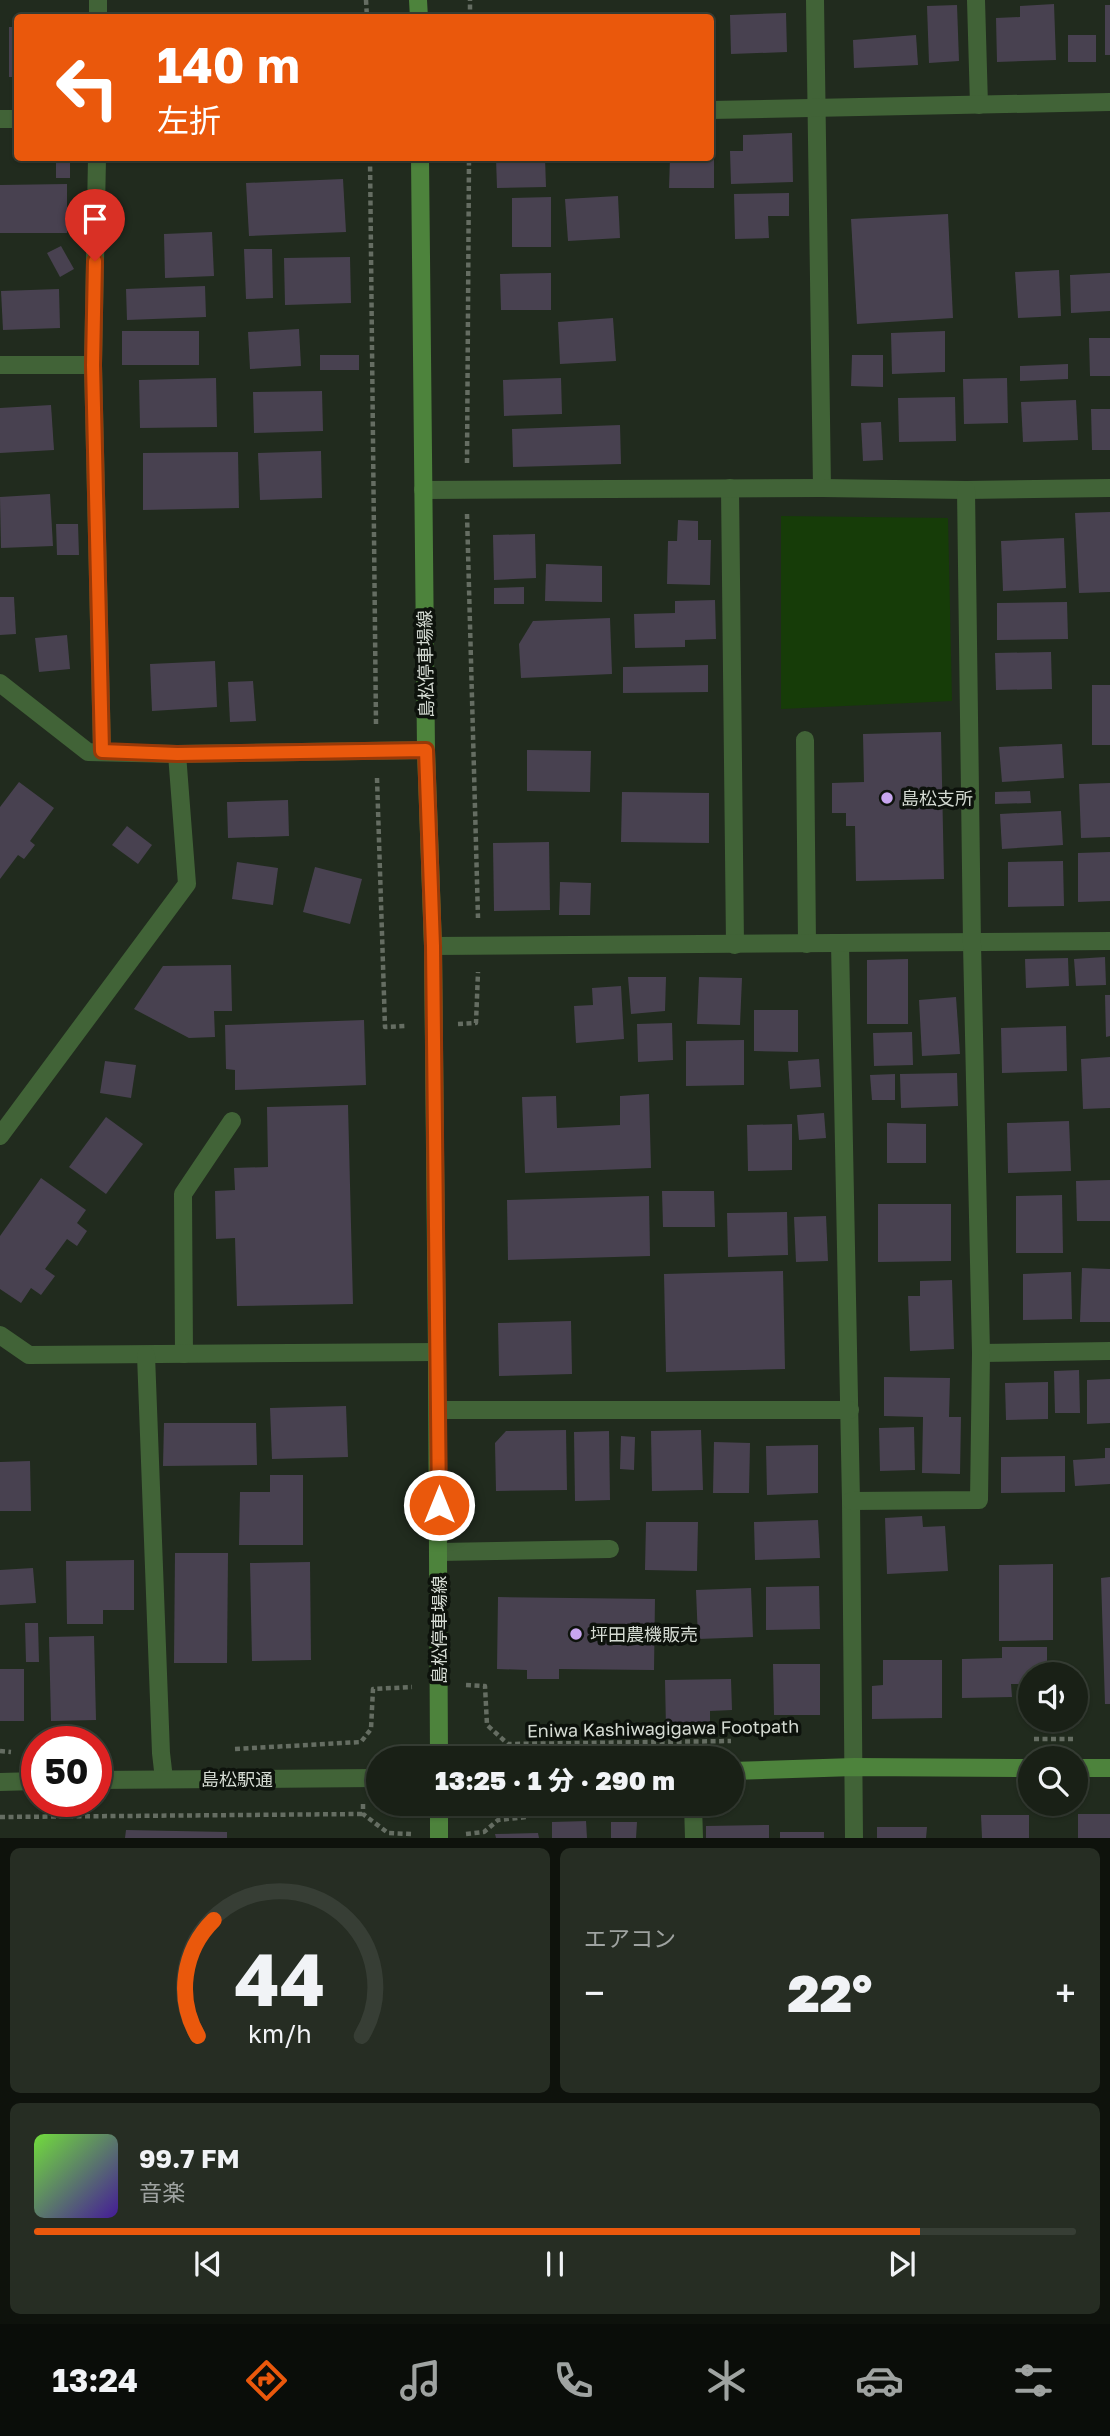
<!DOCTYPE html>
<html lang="ja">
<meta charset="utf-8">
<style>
:root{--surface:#192016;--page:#262d23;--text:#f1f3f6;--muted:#9fa3a1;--line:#373e35;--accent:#ea580c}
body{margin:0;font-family:"Golos Text","Noto Sans JP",sans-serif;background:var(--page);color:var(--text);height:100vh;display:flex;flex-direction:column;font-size:26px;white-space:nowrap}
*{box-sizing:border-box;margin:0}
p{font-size:23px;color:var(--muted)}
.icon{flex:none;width:38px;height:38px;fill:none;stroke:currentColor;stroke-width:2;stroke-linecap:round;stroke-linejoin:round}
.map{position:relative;height:1838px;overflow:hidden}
.drawer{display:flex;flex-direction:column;gap:10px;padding:10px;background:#0e120c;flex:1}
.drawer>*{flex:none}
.guide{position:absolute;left:14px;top:14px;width:700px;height:147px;border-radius:7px;box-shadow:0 2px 5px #0004,0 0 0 2px var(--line);background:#ea580c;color:#fff;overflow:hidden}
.buttons{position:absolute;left:1018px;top:1662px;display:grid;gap:14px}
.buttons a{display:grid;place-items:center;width:70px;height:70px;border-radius:50%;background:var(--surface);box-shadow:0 2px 5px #0004,0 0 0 2px var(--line);font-size:35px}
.speed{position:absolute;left:21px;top:1726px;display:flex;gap:14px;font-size:35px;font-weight:700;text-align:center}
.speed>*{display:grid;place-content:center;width:91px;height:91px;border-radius:50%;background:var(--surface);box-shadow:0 2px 5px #0004,0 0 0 2px var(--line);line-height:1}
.speed .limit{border:10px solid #d22;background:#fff;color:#111}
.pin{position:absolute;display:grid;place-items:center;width:60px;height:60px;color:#fff;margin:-72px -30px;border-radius:50% 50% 50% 0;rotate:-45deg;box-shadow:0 0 7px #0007}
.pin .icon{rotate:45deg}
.me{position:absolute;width:77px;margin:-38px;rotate:0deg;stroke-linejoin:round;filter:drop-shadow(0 0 5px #0008)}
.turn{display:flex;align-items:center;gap:24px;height:147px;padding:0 28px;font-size:32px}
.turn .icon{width:91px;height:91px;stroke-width:2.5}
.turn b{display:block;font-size:49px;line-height:60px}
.big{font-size:52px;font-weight:800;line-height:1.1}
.drawer .card{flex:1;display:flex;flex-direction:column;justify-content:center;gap:10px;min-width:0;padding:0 24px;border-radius:10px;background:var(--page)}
.drawer .dial{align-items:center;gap:0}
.dial svg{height:182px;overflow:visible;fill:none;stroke:var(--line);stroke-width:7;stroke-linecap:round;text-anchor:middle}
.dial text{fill:var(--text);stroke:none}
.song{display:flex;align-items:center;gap:21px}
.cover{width:84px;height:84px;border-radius:10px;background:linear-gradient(135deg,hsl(100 70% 55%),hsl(260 70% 35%))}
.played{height:7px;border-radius:4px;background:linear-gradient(90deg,var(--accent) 85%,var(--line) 85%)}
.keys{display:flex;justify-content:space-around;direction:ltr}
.heat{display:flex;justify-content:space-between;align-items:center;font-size:38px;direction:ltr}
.drawer .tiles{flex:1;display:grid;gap:10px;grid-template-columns:1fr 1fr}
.card:last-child{grid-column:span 2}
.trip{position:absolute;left:366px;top:1746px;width:378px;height:70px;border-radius:35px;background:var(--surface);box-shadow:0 2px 5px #0004,0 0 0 2px var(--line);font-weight:800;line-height:70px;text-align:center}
.menu{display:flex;height:112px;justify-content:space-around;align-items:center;background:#0a0d09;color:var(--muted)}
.menu .icon{width:49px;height:49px}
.menu .on{color:var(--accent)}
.menu b{font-size:32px;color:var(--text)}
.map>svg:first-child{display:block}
.green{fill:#163c08}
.building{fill:#484150}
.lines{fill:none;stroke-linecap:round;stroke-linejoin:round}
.path{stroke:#656d62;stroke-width:4.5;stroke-dasharray:5 3.5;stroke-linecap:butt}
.lane{stroke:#416337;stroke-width:18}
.street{stroke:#416337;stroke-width:18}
.secondary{stroke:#4d833c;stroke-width:18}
.route-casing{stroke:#983908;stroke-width:18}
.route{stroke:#ea580c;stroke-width:12}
.poi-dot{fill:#c8a6ef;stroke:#0d120c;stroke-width:2.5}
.labels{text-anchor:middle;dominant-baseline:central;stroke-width:7;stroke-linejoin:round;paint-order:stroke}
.street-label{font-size:18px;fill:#d5dbd3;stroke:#0d120c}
.poi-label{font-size:18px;fill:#d5dbd3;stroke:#0d120c;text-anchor:start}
</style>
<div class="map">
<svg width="1110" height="1838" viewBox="0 0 1110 1838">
<rect width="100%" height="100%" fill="#212b1e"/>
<path class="green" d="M781,516l167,2 4,183 -171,8z"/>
<g class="building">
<path d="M1054,4l2,56 -59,2 -1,-44 24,-1v-11z"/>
<path d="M957,5l2,56 -30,2 -2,-57z"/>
<rect x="1105" y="5" width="5" height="50"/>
<path d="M786,13l1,39 -56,2 -1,-39z"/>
<rect x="9" y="27" width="9" height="50"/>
<path d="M916,35l2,30 -64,3 -1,-28z"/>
<rect x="1068" y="35" width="28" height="27"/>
<path d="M792,133l1,49 -62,2 -1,-33h13v-16z"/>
<path d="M710,147h4v41h-45l1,-30h40z"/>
<rect x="56" y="158" width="14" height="20"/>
<path d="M496,158h49l1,29 -49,1z"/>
<path d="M343,179l3,53 -97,4 -3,-53z"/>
<path d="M67,184v49h-67v-48z"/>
<path d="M789,193v23h-21l1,22 -34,1 -1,-45z"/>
<path d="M618,196l2,42 -52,3 -3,-42z"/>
<path d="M551,197v50h-39v-49z"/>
<path d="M948,214l5,104 -96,6 -6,-105z"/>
<path d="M212,232l2,44 -49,2 -1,-44z"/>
<path d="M61,246l13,23 -14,8 -13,-24z"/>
<path d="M244,249h28l1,49 -27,1z"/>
<path d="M350,257l1,46 -66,2 -1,-47z"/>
<path d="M1059,270l2,46 -43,2 -3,-46z"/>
<path d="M551,273v37h-50l-1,-36z"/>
<path d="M1110,273v38l-39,2 -1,-38z"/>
<path d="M205,286l1,31 -79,3 -1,-31z"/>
<path d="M59,289l1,39 -57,2 -2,-39z"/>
<path d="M613,318l3,43 -56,3 -2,-42z"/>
<path d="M299,329l2,37 -51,3 -2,-37z"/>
<rect x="122" y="331" width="77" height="34"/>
<path d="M945,331v41l-53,2 -1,-41z"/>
<path d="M1089,338h21v38h-20z"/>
<rect x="320" y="355" width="39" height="15"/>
<path d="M852,355h31v32l-32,-1z"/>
<path d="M1068,364v15l-48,2v-15z"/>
<path d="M216,378l1,49 -77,1 -1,-48z"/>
<path d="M561,378l1,36 -58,2 -1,-36z"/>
<path d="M1007,378l1,45 -44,1 -1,-45z"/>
<path d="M322,391l1,40 -69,2 -1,-41z"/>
<path d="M955,397l1,44 -57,1 -1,-44z"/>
<path d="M1076,400l2,40 -55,2 -2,-40z"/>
<path d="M51,405l3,45 -54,3v-45z"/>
<path d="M1091,409h19v41h-18z"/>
<path d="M881,422l2,38 -20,1 -2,-38z"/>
<path d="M620,425l1,39 -108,3 -1,-38z"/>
<path d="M321,451l1,47 -62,2 -2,-47z"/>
<path d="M238,452l1,56 -96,2v-57z"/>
<path d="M50,494l3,52 -52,2 -1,-51z"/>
<path d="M1110,512v80l-31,1 -4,-80z"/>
<path d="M678,520l20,1v19h13l-1,45 -43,-1 1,-43h9z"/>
<path d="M56,524h22l1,31h-22z"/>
<path d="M535,534l1,44 -42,2 -1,-45z"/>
<path d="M1064,538l2,50 -63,3 -2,-50z"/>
<path d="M546,564l56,2v36l-57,-1z"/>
<path d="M524,587v17h-30v-16z"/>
<path d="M0,597h14l2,37 -16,1z"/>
<path d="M715,600l1,39 -31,1v7l-50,1 -1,-34 41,-1v-12z"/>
<path d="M1067,602l1,37 -71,1v-37z"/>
<path d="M610,618l2,56 -91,4 -2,-34 14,-23z"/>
<path d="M67,635l3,34 -31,3 -4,-34z"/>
<path d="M1051,652l1,37 -56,1 -1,-37z"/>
<path d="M215,661l2,46 -65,4 -2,-47z"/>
<path d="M708,665v27l-85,1v-26z"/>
<path d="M253,681l3,40 -26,1 -2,-40z"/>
<rect x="1092" y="685" width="18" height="60"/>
<path d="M941,732l3,147 -88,2 -1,-55h-9v-13h-14v-30l32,-1 -1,-48z"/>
<path d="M1062,744l2,34 -62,4 -3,-35z"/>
<path d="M527,750l64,1 -1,41 -63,-1z"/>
<path d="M19,782l35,26 -24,33 5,4 -11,14 -6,-4 -18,24v-72z"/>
<path d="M1110,783v54l-29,1 -2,-54z"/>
<path d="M1030,791l1,12 -36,1v-12z"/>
<path d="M622,792l87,1v50l-88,-1z"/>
<path d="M288,800l1,36 -61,2 -1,-36z"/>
<path d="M1061,811l2,34 -61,4 -2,-35z"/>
<path d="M127,826l25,19 -14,19 -26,-19z"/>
<path d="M549,842l1,68 -56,1 -1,-68z"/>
<path d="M1110,852v49l-32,1v-49z"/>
<path d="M1063,861l1,45 -56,1v-45z"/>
<path d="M237,862l41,6 -5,37 -41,-6z"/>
<path d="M315,867l47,12 -12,45 -47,-12z"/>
<path d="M560,882l31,1 -1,32h-31z"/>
<path d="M1105,957l1,28 -30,1 -2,-27z"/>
<path d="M1068,958l1,28 -43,2 -1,-29z"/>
<path d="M908,959v65h-41v-64z"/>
<path d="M231,965l1,46h-18l1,26 -26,1 -55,-29 29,-43z"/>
<path d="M628,977h38l-1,34 -34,3z"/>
<path d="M699,977l43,1 -2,47 -43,-1z"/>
<path d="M621,986l3,53 -48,4 -2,-37 19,-1 -1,-17z"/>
<path d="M1105,995h5v41l-4,1z"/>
<path d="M956,997l4,57 -38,2 -3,-56z"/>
<path d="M754,1010h44v42l-44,-1z"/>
<path d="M364,1020l2,65 -131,5v-20l-9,-1 -1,-44z"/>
<path d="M672,1023l1,37 -35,2 -1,-38z"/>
<path d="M1066,1026l1,45 -65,2 -1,-45z"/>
<path d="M912,1032l1,33 -39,1 -1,-33z"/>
<path d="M744,1040v45l-58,1v-45z"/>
<path d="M1110,1057v51l-27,1 -2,-50z"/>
<path d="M819,1059l2,28 -31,2 -2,-28z"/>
<path d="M105,1061l31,4 -5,33 -31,-5z"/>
<path d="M957,1073l1,33 -57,2 -1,-34z"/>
<path d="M895,1074v26h-23l-2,-25z"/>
<path d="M649,1094l2,74 -126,5 -3,-76 34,-1 1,32 63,-3v-29z"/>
<path d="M348,1105l5,199 -116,2 -2,-68 -19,1 -1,-48 20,-1 -1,-22 34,-1 -1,-60z"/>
<path d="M824,1113l2,25 -27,2 -2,-25z"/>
<path d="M106,1117l37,27 -37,50 -37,-27z"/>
<path d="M1069,1121l2,50 -63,2 -1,-50z"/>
<path d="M887,1123l39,1v39h-39z"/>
<path d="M792,1124v46l-44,1 -1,-46z"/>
<path d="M41,1178l45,32 -9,13 10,8 -10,15 -10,-7 -22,30 10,7 -14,19 -10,-7 -10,15 -21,-14v-53z"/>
<path d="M1110,1180v41h-33l-1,-40z"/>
<path d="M662,1191h52l1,36h-52z"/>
<path d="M1062,1195l1,58h-47v-57z"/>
<path d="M649,1196l1,60 -142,4 -1,-60z"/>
<path d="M878,1204h73v57l-73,1z"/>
<path d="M787,1212l1,43 -60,2 -1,-44z"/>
<path d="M826,1216l2,45 -32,1 -2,-45z"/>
<path d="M1082,1268l28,1v53h-30z"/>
<path d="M783,1271l2,98 -119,3 -2,-98z"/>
<path d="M1071,1272l1,47 -49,1v-46z"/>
<path d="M952,1280l2,69 -44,2 -2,-55h12v-15z"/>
<path d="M571,1321l1,53 -73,2 -1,-53z"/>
<path d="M1079,1370l1,43h-25l-1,-42z"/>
<path d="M884,1377l66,1 -1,39h12l-1,57 -38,-1 1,-56 -39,-1z"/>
<path d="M1110,1379v44l-23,1v-44z"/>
<path d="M1048,1382v37l-42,1 -1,-37z"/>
<path d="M346,1406l2,51 -76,2 -2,-51z"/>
<path d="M164,1423h92l1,42 -94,1z"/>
<path d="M914,1427l1,43 -35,1 -1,-43z"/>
<path d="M566,1430l1,60 -71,1 -1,-48 11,-12z"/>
<path d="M701,1430l2,60 -51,1 -1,-60z"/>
<path d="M609,1431l1,69 -35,1 -1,-69z"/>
<path d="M621,1436l14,1 -1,33 -14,-1z"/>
<path d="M714,1442l36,1 -1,50h-36z"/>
<path d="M818,1445v48l-51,2 -1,-49z"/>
<path d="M1105,1448h5v36l-35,2 -2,-26 32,-2z"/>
<path d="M1065,1456v36l-64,1v-36z"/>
<path d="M30,1461l1,50h-31v-49z"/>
<path d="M270,1475h33v70h-64l1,-53h30z"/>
<path d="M922,1516l1,11 22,-1 3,45 -61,3 -2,-56z"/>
<path d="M818,1520l2,38 -65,2 -1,-38z"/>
<path d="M646,1522h52l-1,49 -52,-1z"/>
<path d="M175,1553h53l-1,110h-53z"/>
<path d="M134,1560v50h-31v14h-36l-1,-63z"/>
<path d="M310,1562l1,98 -59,1 -2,-98z"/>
<path d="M1053,1564v76l-54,1v-76z"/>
<path d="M33,1568l3,35 -36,2v-35z"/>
<path d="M1110,1577v127h-5l-4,-126z"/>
<path d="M819,1586l1,43 -54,1v-43z"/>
<path d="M751,1588l2,49 -55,2 -2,-49z"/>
<path d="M498,1597l157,2 -1,71 -95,-1v10h-32v-9l-30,-1z"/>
<path d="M25,1623h13l1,39h-13z"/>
<path d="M94,1636l2,84 -45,1 -2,-84z"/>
<path d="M1002,1647h45v28h-16v9h-20l1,13 -50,1v-39l40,-1z"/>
<path d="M883,1660h59v58l-70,1v-33l11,-1z"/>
<path d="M773,1664h47v51h-46z"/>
<rect x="0" y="1669" width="24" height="52"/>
<path d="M731,1679l1,31 -22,1v16l-44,1 -1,-48z"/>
<rect x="1078" y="1814" width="32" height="24"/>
<path d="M981,1815h48v23h-47z"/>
<path d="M586,1821l1,17h-35v-16z"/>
<path d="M611,1822h26l-1,16h-25z"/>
<path d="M769,1825v13h-63v-12z"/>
<path d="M877,1827h50l-1,11h-49z"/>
<path d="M126,1830l101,2v6h-102z"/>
<rect x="780" y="1832" width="44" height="6"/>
<path d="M538,1833l1,5h-43l-1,-4z"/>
</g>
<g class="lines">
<g class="path">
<path d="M366,0l1,18"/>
<path d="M470,18v-18"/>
<path d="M370,158l6,566"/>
<path d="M467,463l2,-305"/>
<path d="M467,514l11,404"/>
<path d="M377,778l8,249 22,-1"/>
<path d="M458,1024l18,-1 2,-51"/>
<path d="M466,1685l19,1 2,39 21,19 223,-3"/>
<path d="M1034,1739h40"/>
<path d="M525,1744v15"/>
<path d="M235,1749l126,-7 10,-13 2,-40 39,-2"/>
<path d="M0,1751l11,1"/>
<path d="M363,1804v10l25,19 23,1"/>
<path d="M0,1817l363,-3"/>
<path d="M466,1834l18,-2 14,-12 29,-3v-13"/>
</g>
<g class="lane">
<path d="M976,0l3,105"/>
<path d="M805,740l2,204"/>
<path d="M184,1354l-1,-160 49,-73"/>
<path d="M439,1552l171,-3"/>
<path d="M693,1804l1,34"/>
</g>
<g class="street">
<path d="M98,0v18"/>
<path d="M815,0l7,488"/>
<path d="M710,110l400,-8"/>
<path d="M0,119h18"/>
<path d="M97,158l-4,207 9,386"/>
<path d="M0,365h93"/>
<path d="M730,488l5,457"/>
<path d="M423,490l399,-2 144,2 144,-2"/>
<path d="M0,683l88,69 89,2 249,-4"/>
<path d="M840,943l11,558 3,337"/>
<path d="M433,946l677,-5"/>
<path d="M0,1136l187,-252 -10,-130"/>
<path d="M0,1335l29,20 408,-3"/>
<path d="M981,1353l129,-2"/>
<path d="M146,1355l15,398 3,26"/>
<path d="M438,1410h412"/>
<path d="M851,1501l128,-1 2,-147 -9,-409 -6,-454"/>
<path d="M96,1780l282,-2"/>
<path d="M0,1782l37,-1"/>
</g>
<g class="secondary">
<path d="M418,0l1,18"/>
<path d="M420,158l6,592 7,196 4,406 2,407"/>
<path d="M1076,1768h34"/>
<path d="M732,1771l122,-4 177,1"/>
<path d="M439,1838v-34"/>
</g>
</g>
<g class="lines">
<g class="route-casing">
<path id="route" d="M95,261l-2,104 9,386 75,3 249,-4 7,196 6,559"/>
</g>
<use href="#route" class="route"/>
</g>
<g class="poi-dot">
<circle cx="887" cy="798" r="7"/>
<circle cx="576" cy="1634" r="7"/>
</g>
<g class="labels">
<g class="street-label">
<text transform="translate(425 664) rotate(-91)">島松停車場線</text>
<text transform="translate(439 1630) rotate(-90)">島松停車場線</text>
<text transform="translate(663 1728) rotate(-1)">Eniwa Kashiwagigawa Footpath</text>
<text x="237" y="1779">島松駅通</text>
</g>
<g class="poi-label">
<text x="901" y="798">島松支所</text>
<text x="590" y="1634">坪田農機販売</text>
</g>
</g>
</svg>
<div class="buttons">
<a><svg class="icon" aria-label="sound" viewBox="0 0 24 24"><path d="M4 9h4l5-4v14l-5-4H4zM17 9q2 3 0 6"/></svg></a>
<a><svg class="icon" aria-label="search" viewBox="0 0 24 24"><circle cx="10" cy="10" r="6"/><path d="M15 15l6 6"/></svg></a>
</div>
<div class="speed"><div class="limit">50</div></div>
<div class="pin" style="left:95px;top:261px;background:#d93025"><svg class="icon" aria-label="arrive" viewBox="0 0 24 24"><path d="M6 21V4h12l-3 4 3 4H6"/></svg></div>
<svg class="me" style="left:439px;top:1505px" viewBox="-20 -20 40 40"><circle r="17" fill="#ea580c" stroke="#fff" stroke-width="3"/><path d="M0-11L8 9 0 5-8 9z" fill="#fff"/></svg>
<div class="trip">13:25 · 1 分 · 290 m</div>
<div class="guide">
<div class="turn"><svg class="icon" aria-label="left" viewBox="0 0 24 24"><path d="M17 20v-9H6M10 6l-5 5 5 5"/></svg><div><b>140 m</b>左折</div></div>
</div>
</div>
<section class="drawer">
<div class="tiles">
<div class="card dial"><svg viewBox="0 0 100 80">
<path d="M14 69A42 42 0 1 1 86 69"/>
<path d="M14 69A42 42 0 0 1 21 18" stroke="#ea580c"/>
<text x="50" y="56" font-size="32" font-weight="700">44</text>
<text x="50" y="72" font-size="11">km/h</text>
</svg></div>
<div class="card"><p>エアコン</p>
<div class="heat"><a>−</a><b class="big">22°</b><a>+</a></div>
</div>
<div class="card">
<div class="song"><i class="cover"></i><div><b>99.7 FM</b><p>音楽</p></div></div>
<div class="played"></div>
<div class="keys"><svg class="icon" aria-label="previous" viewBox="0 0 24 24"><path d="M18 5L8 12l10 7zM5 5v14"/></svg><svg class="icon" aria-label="pause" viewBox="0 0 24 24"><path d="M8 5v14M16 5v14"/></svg><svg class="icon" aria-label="next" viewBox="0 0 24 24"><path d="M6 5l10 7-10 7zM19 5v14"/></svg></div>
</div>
</div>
</section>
<nav class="menu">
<b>13:24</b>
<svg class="icon on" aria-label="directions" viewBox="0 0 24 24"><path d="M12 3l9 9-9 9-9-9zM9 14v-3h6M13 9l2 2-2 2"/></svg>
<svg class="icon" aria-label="music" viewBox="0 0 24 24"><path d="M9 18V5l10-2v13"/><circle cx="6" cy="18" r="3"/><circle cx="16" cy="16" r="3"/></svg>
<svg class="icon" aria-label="phone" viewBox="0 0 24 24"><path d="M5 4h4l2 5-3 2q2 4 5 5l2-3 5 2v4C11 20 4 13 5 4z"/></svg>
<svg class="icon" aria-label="climate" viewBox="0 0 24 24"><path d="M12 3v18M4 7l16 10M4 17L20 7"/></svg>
<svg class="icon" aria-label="car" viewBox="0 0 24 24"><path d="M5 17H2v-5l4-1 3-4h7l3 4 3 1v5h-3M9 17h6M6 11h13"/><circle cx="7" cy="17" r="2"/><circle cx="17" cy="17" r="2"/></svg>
<svg class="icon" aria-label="filters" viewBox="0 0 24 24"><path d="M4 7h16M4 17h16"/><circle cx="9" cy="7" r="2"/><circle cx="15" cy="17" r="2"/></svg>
</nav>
